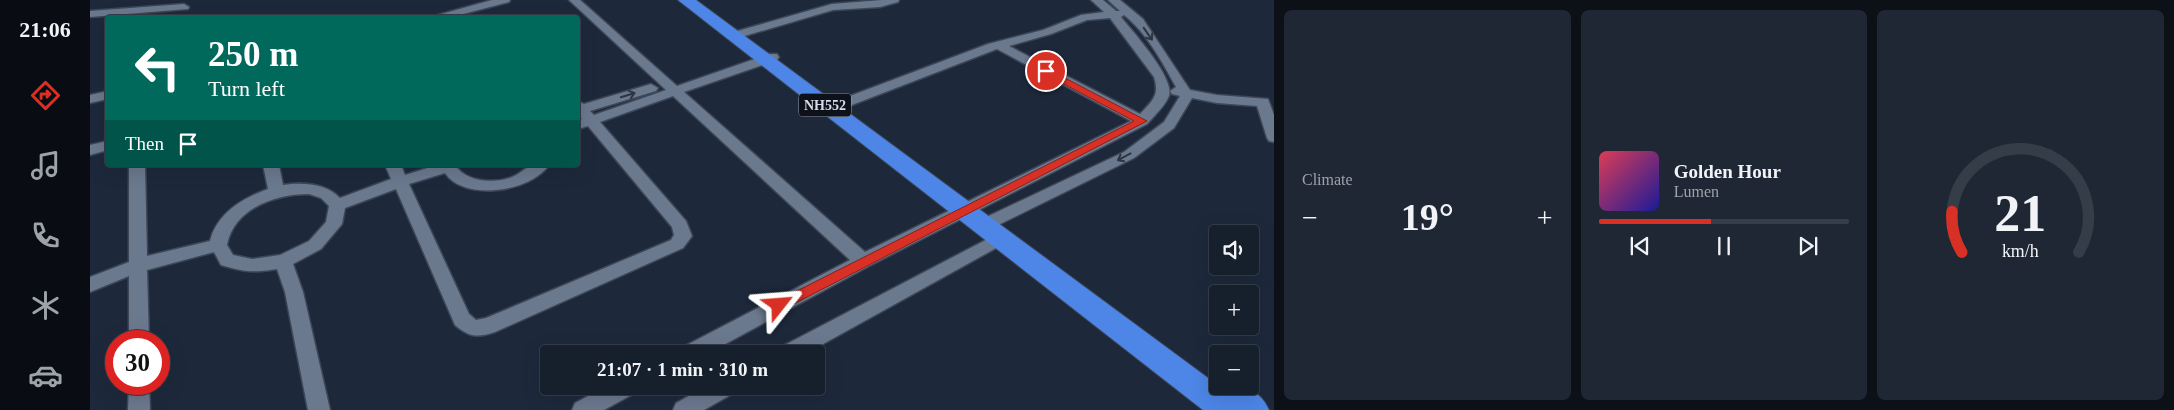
<!DOCTYPE html>
<meta charset="utf-8">
<style>
:root{--surface:#161f2c;--page:#1f2734;--text:#f1f3f6;--muted:#9ea2a9;--line:#353d48;--accent:#d93025}
body{margin:0;font-family:"Times New Roman",serif;background:var(--page);color:var(--text);height:100vh;display:flex;flex-direction:column;font-size:19px;white-space:nowrap}
*{box-sizing:border-box;margin:0}
p{font-size:16px;color:var(--muted)}
.icon{flex:none;width:28px;height:28px;fill:none;stroke:currentColor;stroke-width:2;stroke-linecap:round;stroke-linejoin:round}
.map{position:relative;flex:1;overflow:hidden}
.side{display:flex;flex-direction:column;gap:10px;padding:10px;background:#0c1118;width:900px}
.side>*{flex:none}
.banner{position:absolute;left:15px;top:15px;width:475px;height:152px;border-radius:5px;box-shadow:0 5px 20px #0002,0 0 0 1px var(--line);background:#00695c;color:#fff;overflow:hidden}
.fabs{position:absolute;left:1119px;top:225px;display:grid;gap:10px}
.fabs a{display:grid;place-items:center;width:50px;height:50px;border-radius:5px;background:var(--surface);box-shadow:0 5px 20px #0002,0 0 0 1px var(--line);font-size:25px}
.speed{position:absolute;left:15px;top:330px;display:flex;gap:10px;font-size:25px;font-weight:700;text-align:center}
.speed>*{display:grid;place-content:center;width:65px;height:65px;border-radius:50%;background:var(--surface);box-shadow:0 5px 20px #0002,0 0 0 1px var(--line);line-height:1}
.speed .limit{border:8px solid #d22;background:#fff;color:#111}
.pin{position:absolute;display:grid;place-items:center;width:42px;height:42px;color:#fff;margin:-21px;border:2px solid #fff;border-radius:50%;box-shadow:0 1px 5px #0007}
.me{position:absolute;width:55px;margin:-28px;rotate:62deg;stroke-linejoin:round;filter:drop-shadow(0 0 4px #0008)}
.turn{display:flex;align-items:center;gap:18px;height:105px;padding:0 20px;font-size:22px}
.turn .icon{width:65px;height:65px;stroke-width:2.5}
.turn b{display:block;font-size:35px;line-height:42px}
.then{display:flex;align-items:center;height:48px;padding:0 20px;background:#0003;gap:10px;font-size:19px}
.big{font-size:38px;font-weight:700;line-height:1.1}
.side .widget{flex:1;display:flex;flex-direction:column;justify-content:center;gap:8px;min-width:0;padding:0 18px;border-radius:8px;background:var(--page)}
.side .dial{align-items:center;gap:0}
.dial svg{height:130px;overflow:visible;fill:none;stroke:var(--line);stroke-width:7;stroke-linecap:round;text-anchor:middle}
.dial text{fill:var(--text);stroke:none}
.song{display:flex;align-items:center;gap:15px}
.cover{width:60px;height:60px;border-radius:8px;background:linear-gradient(135deg,hsl(350 70% 55%),hsl(240 70% 35%))}
.played{height:5px;border-radius:2px;background:linear-gradient(90deg,var(--accent) 45%,var(--line) 45%)}
.keys{display:flex;justify-content:space-around;direction:ltr}
.heat{display:flex;justify-content:space-between;align-items:center;font-size:28px;direction:ltr}
.side .tiles{flex:1;display:grid;gap:10px;grid-template-columns:repeat(3,1fr)}
.trip{position:absolute;left:450px;top:345px;width:285px;height:50px;border-radius:5px;background:var(--surface);box-shadow:0 5px 20px #0002,0 0 0 1px var(--line);font-weight:700;line-height:50px;text-align:center}
main{display:flex;flex:1;min-height:0}
.dock{display:flex;flex-direction:column;width:90px;justify-content:space-around;align-items:center;background:#090c12;color:var(--muted)}
.dock .icon{width:35px;height:35px}
.dock .selected{color:var(--accent)}
.dock b{font-size:22px;color:var(--text)}
.map>svg:first-child{display:block}
.lines{fill:none;stroke-linecap:round;stroke-linejoin:round}
.minor-casing{stroke:#3d4656;stroke-width:3}
.highway-casing{stroke:#3d4656;stroke-width:2}
.minor{fill:#6b798f;fill-rule:evenodd}
.highway{fill:#4d86e7;fill-rule:evenodd}
.oneway{stroke:#2d3543}
.route{fill:#d93025;stroke:#8d1f18}
.labels{text-anchor:middle;dominant-baseline:central;stroke-width:5;stroke-linejoin:round;paint-order:stroke}
.shield{fill:#0c111a;stroke:#99a0ac;stroke-width:1}
.shield-label{font-size:14px;font-weight:bold;fill:#d6ddea}
</style>
<main>
<nav class="dock">
<b>21:06</b>
<svg class="icon selected" aria-label="directions" viewBox="0 0 24 24"><path d="M12 3l9 9-9 9-9-9zM9 14v-3h6M13 9l2 2-2 2"/></svg>
<svg class="icon" aria-label="music" viewBox="0 0 24 24"><path d="M9 18V5l10-2v13"/><circle cx="6" cy="18" r="3"/><circle cx="16" cy="16" r="3"/></svg>
<svg class="icon" aria-label="phone" viewBox="0 0 24 24"><path d="M5 4h4l2 5-3 2q2 4 5 5l2-3 5 2v4C11 20 4 13 5 4z"/></svg>
<svg class="icon" aria-label="climate" viewBox="0 0 24 24"><path d="M12 3v18M4 7l16 10M4 17L20 7"/></svg>
<svg class="icon" aria-label="car" viewBox="0 0 24 24"><path d="M5 17H2v-5l4-1 3-4h7l3 4 3 1v5h-3M9 17h6M6 11h13"/><circle cx="7" cy="17" r="2"/><circle cx="17" cy="17" r="2"/></svg>
</nav>
<div class="map">
<svg width="1184" height="410" viewBox="0 0 1184 410">
<rect width="100%" height="100%" fill="#1d293b"/>
<g class="lines">
<g class="minor-casing">
<g id="minor">
<path d="M402,0h18l-1,2 -61,16h-21z"/>
<path d="M479,0h11l97,86 92,-32h8l2,3 -2,3 -93,32 181,160 266,-131 -134,-72 -153,59h-10l-2,-3 2,-3 154,-58 55,-14 38,-15 23,-3 -13,-12h12l13,11h4l-12,-11h12l23,19 47,71 27,5 51,4 6,16v27l-5,-1 -2,-3 -10,-32 -40,-3 -25,-5 -18,30 -40,30 -144,71 -6,2 -6,-2 -2,-4 2,-4 146,-69 40,-30 16,-26 -8,-2 -2,-3 6,-4c-14,-25 -29,-54 -52,-72l-3,2c12,15 54,61 48,79 -4,10 -15,20 -22,28l-278,142 -162,88h-29l3,-6 169,-88 -177,-164 -73,26 86,99 6,15 -9,12 -188,84c-18,6 -26,5 -40,-7l-59,-136 -51,19 -3,16 -21,25 -28,15 10,28 27,118h-22l-23,-118 -8,-23c-25,4 -32,3 -56,-4l-7,-13 -67,18 2,71h-20v-65l-39,16v-15l39,-15v-97h16l2,91 63,-15c7,-28 33,-43 58,-52l-5,-24h16l4,20c19,-3 43,-2 57,13l51,-19 -6,-14h16l4,10 32,-10h18c11,17 39,19 57,12 7,-3 14,-10 21,-12 4,-1 11,0 16,0 -18,27 -85,37 -104,8l-36,11 60,130 7,6 10,-2 185,-78 3,-5 -2,-8 -84,-101 -10,3v-9l4,-1 -4,-6v-12l6,3 67,-20 7,4 -2,3 -66,20 4,4 72,-25zM1020,18l44,59c6,19 -2,24 -14,37l-131,-68 42,-12 36,-14zM219,194l12,4 8,8 -3,16 -17,19 -29,14 -28,4 -19,-4 -6,-10c7,-37 49,-51 82,-51z"/>
<path d="M792,0h17l-1,2 -18,5 -47,3 -102,30 -6,-4 2,-2 105,-30z"/>
<path d="M94,4l5,3 -1,2 -98,8v-6z"/>
<path d="M18,91v8l-18,4v-8z"/>
<path d="M18,141v9l-18,5v-10z"/>
<path d="M911,232l6,2 3,4 -3,4 -202,112h-29l3,-6z"/>
<path d="M39,384h20l1,26h-22z"/>
<path d="M517,386h31l-3,7 -31,17h-32l3,-7z"/>
<path d="M617,386h30l-3,7 -30,17h-31l3,-7z"/>
</g>
</g>
<g class="highway-casing">
<path id="highway" d="M588,0h18l512,378 10,-5v13c23,0 40,0 51,24h-66z"/>
</g>
<use href="#minor" class="minor"/>
<use href="#highway" class="highway"/>
</g>
<defs><path id="oneway-shaft" d="M-6 0H5M1.5-3L5.5 0L1.5 3" fill="none" stroke-width="1.6" stroke-linecap="round" stroke-linejoin="round" transform="scale(1.25)"/></defs>
<g class="oneway">
<use href="#oneway-shaft" transform="translate(1058 34) rotate(55)"/>
<use href="#oneway-shaft" transform="translate(538 95) rotate(-17)"/>
<use href="#oneway-shaft" transform="translate(1034 157) rotate(152)"/>
</g>
<path class="route" d="M956,68l101,53 -363,188 -5,2 -4,-2 -2,-4 2,-3 359,-181 -91,-48 -2,-2z"/>
<g class="labels">
<rect class="shield" x="709" y="93.5" width="52" height="23" rx="4"/>
<g class="shield-label">
<text x="735" y="105">NH552</text>
</g>
</g>
</svg>
<div class="fabs">
<a><svg class="icon" aria-label="sound" viewBox="0 0 24 24"><path d="M4 9h4l5-4v14l-5-4H4zM17 9q2 3 0 6"/></svg></a>
<a>+</a>
<a>−</a>
</div>
<div class="speed"><div class="limit">30</div></div>
<div class="pin" style="left:956px;top:71px;background:#d93025"><svg class="icon" aria-label="arrive" viewBox="0 0 24 24"><path d="M6 21V4h12l-3 4 3 4H6"/></svg></div>
<svg class="me" style="left:689px;top:305px" viewBox="-20 -20 40 40"><path d="M0-17L14 15 0 8-14 15z" fill="#d93025" stroke="#fff" stroke-width="4"/></svg>
<div class="trip">21:07 · 1 min · 310 m</div>
<div class="banner">
<div class="turn"><svg class="icon" aria-label="left" viewBox="0 0 24 24"><path d="M17 20v-9H6M10 6l-5 5 5 5"/></svg><div><b>250 m</b>Turn left</div></div>
<div class="then">Then<svg class="icon" aria-label="arrive" viewBox="0 0 24 24"><path d="M6 21V4h12l-3 4 3 4H6"/></svg></div>
</div>
</div>
<section class="side">
<div class="tiles">
<div class="widget"><p>Climate</p>
<div class="heat"><a>−</a><b class="big">19°</b><a>+</a></div>
</div>
<div class="widget">
<div class="song"><i class="cover"></i><div><b>Golden Hour</b><p>Lumen</p></div></div>
<div class="played"></div>
<div class="keys"><svg class="icon" aria-label="previous" viewBox="0 0 24 24"><path d="M18 5L8 12l10 7zM5 5v14"/></svg><svg class="icon" aria-label="pause" viewBox="0 0 24 24"><path d="M8 5v14M16 5v14"/></svg><svg class="icon" aria-label="next" viewBox="0 0 24 24"><path d="M6 5l10 7-10 7zM19 5v14"/></svg></div>
</div>
<div class="widget dial"><svg viewBox="0 0 100 80">
<path d="M14 69A42 42 0 1 1 86 69"/>
<path d="M14 69A42 42 0 0 1 8 44" stroke="#d93025"/>
<text x="50" y="56" font-size="32" font-weight="700">21</text>
<text x="50" y="72" font-size="11">km/h</text>
</svg></div>
</div>
</section>
</main>
